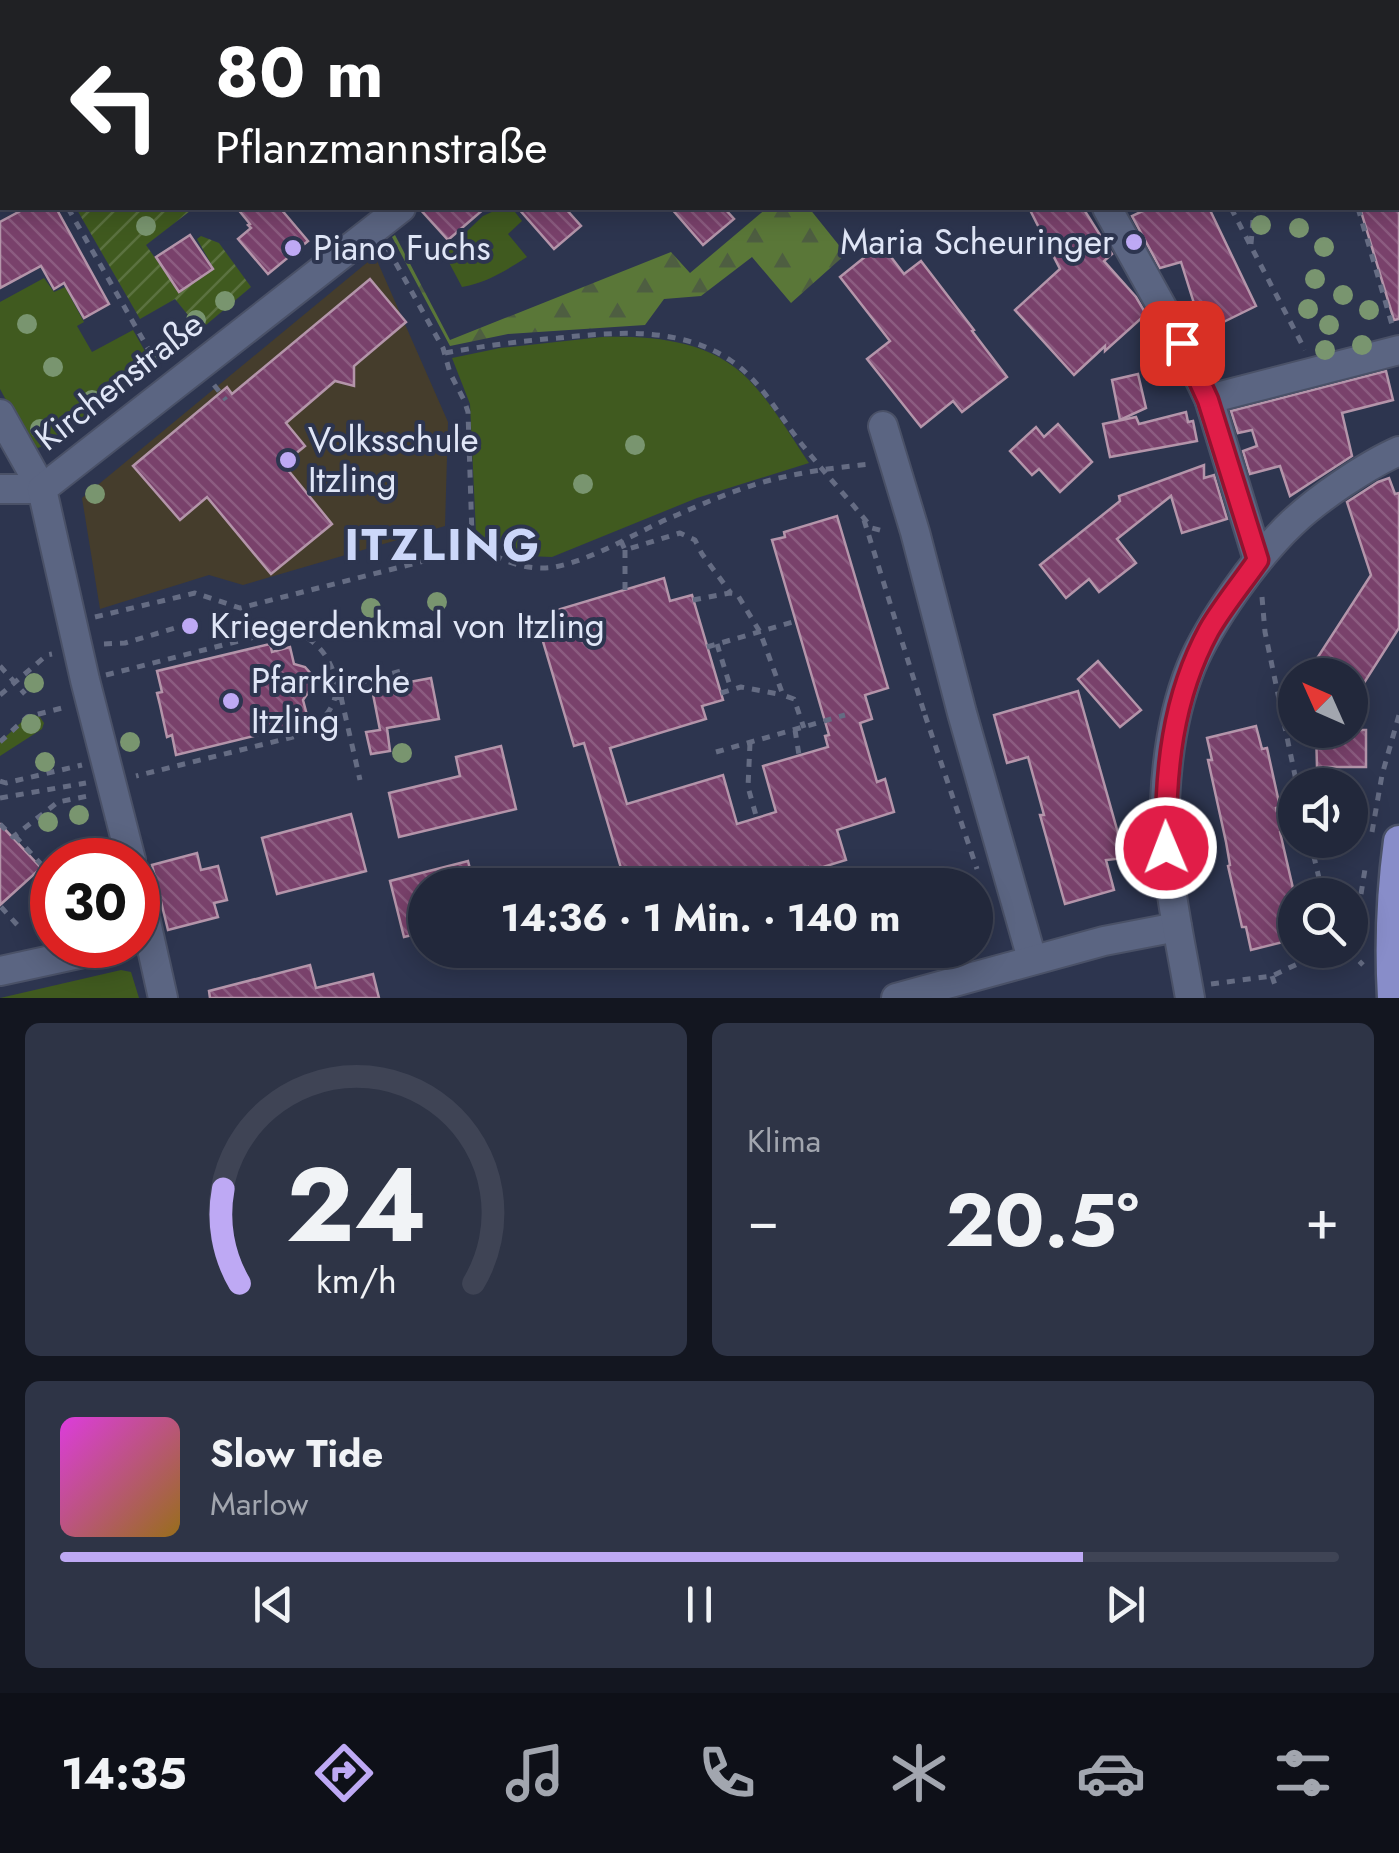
<!DOCTYPE html>
<html lang="de">
<meta charset="utf-8">
<style>
:root{--surface:#22283b;--page:#2e3446;--text:#f1f3f6;--muted:#a2a6af;--line:#3f4455;--accent:#bea9f4}
body{margin:0;font-family:Jost,sans-serif;background:var(--page);color:var(--text);height:100vh;display:flex;flex-direction:column;font-size:38px;white-space:nowrap}
*{box-sizing:border-box;margin:0}
p{font-size:32px;color:var(--muted)}
.icon{flex:none;width:55px;height:55px;fill:none;stroke:currentColor;stroke-width:2;stroke-linecap:round;stroke-linejoin:round}
.map{position:relative;height:998px;overflow:hidden}
.sheet{display:flex;flex-direction:column;gap:25px;padding:25px;background:#131620;flex:1}
.sheet>*{flex:none}
.hud{position:absolute;left:0px;top:0px;width:1400px;height:210px;box-shadow:0 5px 25px #0003,0 0 0 2px var(--line);background:#202124;color:#fff;overflow:hidden}
.needle{width:65px;rotate:315deg}
.fabs{position:absolute;left:1278px;top:658px;display:grid;gap:20px}
.fabs a{display:grid;place-items:center;width:90px;height:90px;border-radius:50%;background:var(--surface);box-shadow:0 5px 25px #0003,0 0 0 2px var(--line);font-size:50px}
.speed{position:absolute;left:30px;top:838px;display:flex;gap:20px;font-size:50px;font-weight:700;text-align:center}
.speed>*{display:grid;place-content:center;width:130px;height:130px;border-radius:50%;background:var(--surface);box-shadow:0 5px 25px #0003,0 0 0 2px var(--line);line-height:1}
.speed .limit{border:15px solid #d22;background:#fff;color:#111}
.pin{position:absolute;display:grid;place-items:center;width:85px;height:85px;color:#fff;margin:-42px;border-radius:20px;box-shadow:0 5px 15px #0006}
.me{position:absolute;width:110px;margin:-55px;rotate:359deg;stroke-linejoin:round;filter:drop-shadow(0 0 8px #0008)}
.turn{display:flex;align-items:center;gap:35px;height:210px;padding:0 50px;font-size:45px}
.turn .icon{width:130px;height:130px;stroke-width:2.5}
.turn b{display:block;font-size:70px;line-height:85px}
.big{font-size:75px;font-weight:700;line-height:1.1}
.sheet .tile{flex:1;display:flex;flex-direction:column;justify-content:center;gap:15px;min-width:0;padding:0 35px;border-radius:15px;background:var(--page)}
.sheet .dial{align-items:center;gap:0}
.dial svg{height:260px;overflow:visible;fill:none;stroke:var(--line);stroke-width:7;stroke-linecap:round;text-anchor:middle}
.dial text{fill:var(--text);stroke:none}
.song{display:flex;align-items:center;gap:30px}
.cover{width:120px;height:120px;border-radius:15px;background:linear-gradient(135deg,hsl(300 70% 55%),hsl(40 70% 35%))}
.played{height:10px;border-radius:5px;background:linear-gradient(90deg,var(--accent) 80%,var(--line) 80%)}
.keys{display:flex;justify-content:space-around;direction:ltr}
.heat{display:flex;justify-content:space-between;align-items:center;font-size:55px;direction:ltr}
.sheet .tiles{flex:1;display:grid;gap:25px;grid-template-columns:1fr 1fr}
.tile:last-child{grid-column:span 2}
.trip{position:absolute;left:408px;top:868px;width:585px;height:100px;border-radius:50px;background:var(--surface);box-shadow:0 5px 25px #0003,0 0 0 2px var(--line);font-weight:700;line-height:100px;text-align:center}
.tab-bar{display:flex;height:160px;justify-content:space-around;align-items:center;background:#0e1018;color:var(--muted)}
.tab-bar .icon{width:70px;height:70px}
.tab-bar .selected{color:var(--accent)}
.tab-bar b{font-size:45px;color:var(--text)}
.map>svg:first-child{display:block}
.education{fill:#453d2c}
.green{fill:#405a1f}
.forest{fill:url(#forest-firs)}
.garden{fill:url(#garden-furrows)}
.building{fill:url(#building-back-hatch);stroke:#b495aa;stroke-width:2.5}
.lines{fill:none;stroke-linecap:round;stroke-linejoin:round}
.minor-casing{stroke:#4a5167;stroke-width:32}
.major-casing{stroke:#4a5167;stroke-width:35}
.path{stroke:#656c83;stroke-width:5;stroke-dasharray:8 8;stroke-linecap:butt}
.minor{stroke:#5b6582;stroke-width:28}
.major{stroke:#888dc9;stroke-width:30}
.tree{fill:#79956f}
.route-casing{stroke:#92132f;stroke-width:25}
.route{stroke:#e11d48;stroke-width:18}
.poi-dot{fill:#bea9f4;stroke:#2d354f;stroke-width:4}
.labels{text-anchor:middle;dominant-baseline:central;stroke-width:8;stroke-linejoin:round;paint-order:stroke}
.poi-label{font-size:35px;fill:#e0e6f7;stroke:#2d354f;text-anchor:start}
.street-label{font-size:35px;fill:#e0e6f7;stroke:#2d354f}
.district-label{font-size:45px;font-weight:bold;letter-spacing:2.5px;fill:#ccd7f9;stroke:#2d354f}
</style>
<div class="map">
<svg width="1399" height="998" viewBox="0 0 1399 998">
<defs>
<pattern id="forest-firs" width="22" height="20" patternUnits="userSpaceOnUse" patternTransform="scale(2.5)"><rect width="22" height="20" fill="#5a7738"/><path d="M5 1l3.5 6h-7zM16 11l3.5 6h-7z" fill="#4e5e41"/></pattern>
<pattern id="garden-furrows" width="10" height="10" patternUnits="userSpaceOnUse" patternTransform="scale(2.5)"><rect width="10" height="10" fill="#405a1f"/><path d="M-1 1l2-2M0 10L10 0M9 11l2-2" fill="none" stroke="#5b7240"/></pattern>
<pattern id="building-back-hatch" width="6" height="6" patternUnits="userSpaceOnUse" patternTransform="scale(2.5)"><rect width="6" height="6" fill="#79416b"/><path d="M-1 5l2 2M0 0l6 6M5-1l2 2" fill="none" stroke="#8c5c81"/></pattern>
</defs>
<rect width="100%" height="100%" fill="#2d354f"/>
<path class="education" d="M375,256l73,166 -3,104 -202,59 -34,-10 -109,34 -18,-111z"/>
<g class="green">
<path d="M496,210l19,2 7,9 -14,13 19,23c-20,13 -41,26 -65,30l-18,-34 39,-37z"/>
<path d="M44,278l10,14 11,-5 19,35 -7,4 15,26 41,-22 13,23 -2,17 -87,70 -19,8 -9,-6 -29,-53v-87z"/>
<path d="M602,337c52,-1 108,3 147,43 23,24 41,55 60,83l-112,35 -145,59 -25,-1 -48,-19 -3,-4 -6,-129 -18,-46 48,-10z"/>
<path d="M34,715l6,2 4,6 -2,6 -42,27v-14l27,-25z"/>
<path d="M121,970l10,2 8,26h-139z"/>
</g>
<path class="forest" d="M767,208h42l37,46 -55,49 -39,-46 -51,39 -37,3 -19,26 -137,9 -58,12 -58,-109 3,-2 55,105 221,-88 19,21z"/>
<path class="garden" d="M76,208h118l-48,37 33,47 35,-23 -17,-30 4,-3 18,7 32,44 -51,43 -25,-31 -35,20z"/>
<g class="building">
<path d="M26,208h30l53,96 -25,14 -20,-35 -10,6 -13,-23 -41,22v-66z"/>
<path d="M237,208h43l28,33 -40,33 -30,-35 13,-11 -3,-3 2,-1z"/>
<path d="M419,208h66l-37,32z"/>
<path d="M518,208h47l16,18 -27,23z"/>
<path d="M671,208h53l10,11 -31,26z"/>
<path d="M1029,208h54l29,46 -8,7 32,36 10,17 -41,37v-5l-31,29 -59,-65 45,-41z"/>
<path d="M1149,208h60l47,98 -53,26 -22,-70 -21,6 -28,-52z"/>
<path d="M1360,208h39v111l-5,1z"/>
<path d="M190,235l23,34 -34,23 -23,-35z"/>
<path d="M881,244l23,30 17,-13 53,69 -2,1 35,46 -45,35 -9,-11 -32,26 -54,-68 23,-18 -50,-64z"/>
<path d="M370,279l36,43 -52,44v20l-19,-5 -49,42 19,23 -22,18 49,60 -61,50 -64,-77 -27,23 -47,-54 94,-79 5,7z"/>
<path d="M1386,371l7,29 -51,13 10,43 -62,40 -10,-30 -30,8 -7,-23 14,-5 -5,-16 -14,3 -7,-22z"/>
<path d="M1138,374l8,34 -26,12 -8,-40z"/>
<path d="M1186,412l2,10 5,-1 4,20 -87,16 -7,-33 33,-7 3,7z"/>
<path d="M1058,424l34,38 -32,30 -21,-23 -7,6 -22,-24 26,-24 8,10z"/>
<path d="M1204,465v13l10,-3 13,44 -45,14 -11,-37 -54,43 19,24 -37,29 -10,-13 -23,19 -26,-33 80,-64 -1,-5z"/>
<path d="M1389,478l6,16 4,-1v135l-49,77v-30h-35l-1,-12 57,-88 -24,-73 31,-20z"/>
<path d="M837,516l51,172 -23,7 7,24 -12,4 17,59 8,-3 9,33 -57,18 9,30 -36,11 -2,-4 -58,18h-124l-42,-142 -10,3 -32,-108 21,-6 -6,-22 107,-32 6,23 22,-6 31,105 -21,6 4,13 -96,29 17,56 96,-29 14,49 39,-12 -13,-46 65,-19 -3,-11 4,-1 -57,-195 13,-3 -1,-5z"/>
<path d="M270,644l2,8 18,-5 4,17 11,3 7,8 2,6 -2,6 -9,13 5,19 -18,4 1,4 -115,28 -4,-20 -5,2 -7,-32 -3,-12 5,-1 -5,-21z"/>
<path d="M1098,661l43,49 -21,17 -42,-48z"/>
<path d="M431,678l8,41 -52,9 3,23 -19,3 -5,-22 14,-2 -8,-41z"/>
<path d="M1078,691l47,167 -19,2 8,30 -49,14 -25,-89h4l-16,-58 -21,6 -13,-48z"/>
<path d="M1256,726l6,23 5,-1 13,59 -4,1 6,23 -2,1 15,65v42l-44,11 -5,-23h-4l-14,-61 2,-1 -4,-23 -18,-82h4l-5,-22z"/>
<path d="M1316,730h50v37h-49z"/>
<path d="M501,746l15,63 -117,28 -10,-44 71,-17 -4,-19z"/>
<path d="M351,814l15,57 -89,23 -15,-56z"/>
<path d="M0,824l41,44 -41,37z"/>
<path d="M197,853l4,17 17,-4 9,34 -13,3 4,14 -50,13 -16,-65z"/>
<path d="M468,861l6,24h-49v47l-21,5 -14,-56z"/>
<path d="M310,965l6,23 57,-14 6,24h-169l-1,-7z"/>
</g>
<g class="lines">
<g class="minor-casing">
<g id="minor">
<path d="M982,0l2,2"/>
<path d="M648,2l3,-2"/>
<path d="M1107,208l75,135 27,56 49,161"/>
<path d="M1209,399l190,-49"/>
<path d="M0,414l42,75"/>
<path d="M883,426l32,106 47,181 70,246"/>
<path d="M0,489h42"/>
<path d="M131,860l-46,-180 -43,-191 359,-281"/>
<path d="M138,886l25,112"/>
<path d="M0,971l120,-26"/>
<path d="M896,998l208,-57 73,-14"/>
<path d="M1190,998c-11,-65 -27,-131 -25,-197 2,-45 9,-92 26,-134 18,-44 66,-111 101,-144 25,-24 75,-58 107,-72"/>
</g>
</g>
<g class="major-casing">
<path id="major" d="M1393,998c-3,-52 -1,-105 6,-157"/>
</g>
<g class="path">
<path d="M1124,0l1,2"/>
<path d="M1238,0v2"/>
<path d="M68,208l90,158"/>
<path d="M1231,208l74,142"/>
<path d="M1358,208l35,120"/>
<path d="M1251,244l3,-36"/>
<path d="M388,249l55,99 7,25 14,27 4,12 4,124c17,23 55,36 83,31 43,-9 82,-36 122,-52 32,-14 67,-29 102,-37 30,-7 61,-11 92,-14"/>
<path d="M445,353c38,-7 75,-12 113,-15 58,-6 120,-12 172,22 32,21 50,58 74,87 19,24 40,47 59,70l9,11 15,4"/>
<path d="M214,385l12,15"/>
<path d="M864,520l61,195"/>
<path d="M621,541l4,9 55,-17 15,7 7,14 28,38"/>
<path d="M625,550v40"/>
<path d="M1262,597l3,35 32,153"/>
<path d="M693,600l37,-7 7,1 23,38 23,63 11,4 10,29"/>
<path d="M95,617l100,-24 45,15 239,-61"/>
<path d="M104,644l21,-1 57,-17"/>
<path d="M717,644l14,45"/>
<path d="M707,647l89,-26"/>
<path d="M0,666l25,28"/>
<path d="M106,675l168,-43c10,0 21,1 31,5 20,10 35,38 30,60 -4,19 -22,31 -38,39l-161,40"/>
<path d="M721,693l20,-6 42,8"/>
<path d="M0,695l47,-40 5,-1"/>
<path d="M341,697l19,83"/>
<path d="M335,698l6,-1 14,-13 49,-14 3,12"/>
<path d="M925,715l52,154"/>
<path d="M795,730l4,25"/>
<path d="M0,742l27,-25 39,-10"/>
<path d="M750,743l-2,44 9,32"/>
<path d="M716,752l129,-37"/>
<path d="M0,781l6,2 76,-18"/>
<path d="M0,798l86,-15"/>
<path d="M0,824l13,13 45,-35 30,-6"/>
<path d="M1372,832l10,-57 17,-60"/>
<path d="M15,836l37,40"/>
<path d="M1310,840l13,55"/>
<path d="M1,907l20,22"/>
<path d="M1362,926l-1,-32 5,-31"/>
<path d="M1348,950l15,15"/>
<path d="M1272,976l5,15"/>
<path d="M1211,984l61,-8 55,-26"/>
</g>
<use href="#minor" class="minor"/>
<use href="#major" class="major"/>
</g>
<g class="tree">
<circle cx="1261" cy="225" r="10"/>
<circle cx="146" cy="226" r="10"/>
<circle cx="1299" cy="228" r="10"/>
<circle cx="1324" cy="247" r="10"/>
<circle cx="1315" cy="279" r="10"/>
<circle cx="1343" cy="295" r="10"/>
<circle cx="225" cy="301" r="10"/>
<circle cx="1308" cy="309" r="10"/>
<circle cx="1369" cy="310" r="10"/>
<circle cx="196" cy="320" r="10"/>
<circle cx="27" cy="324" r="10"/>
<circle cx="1329" cy="325" r="10"/>
<circle cx="1362" cy="345" r="10"/>
<circle cx="1325" cy="350" r="10"/>
<circle cx="148" cy="362" r="10"/>
<circle cx="53" cy="367" r="10"/>
<circle cx="92" cy="400" r="10"/>
<circle cx="40" cy="429" r="10"/>
<circle cx="635" cy="445" r="10"/>
<circle cx="583" cy="484" r="10"/>
<circle cx="95" cy="494" r="10"/>
<circle cx="437" cy="602" r="10"/>
<circle cx="371" cy="608" r="10"/>
<circle cx="34" cy="683" r="10"/>
<circle cx="31" cy="724" r="10"/>
<circle cx="130" cy="742" r="10"/>
<circle cx="402" cy="753" r="10"/>
<circle cx="45" cy="762" r="10"/>
<circle cx="79" cy="815" r="10"/>
<circle cx="48" cy="822" r="10"/>
</g>
<g class="lines">
<g class="route-casing">
<path id="route" d="M1166,848c-1,-76 6,-150 43,-218 14,-24 33,-47 49,-70l-50,-160 -26,-57"/>
</g>
<use href="#route" class="route"/>
</g>
<g class="poi-dot">
<circle cx="1134" cy="242" r="10"/>
<circle cx="293" cy="248" r="10"/>
<circle cx="288" cy="460" r="10"/>
<circle cx="190" cy="626" r="10"/>
<circle cx="231" cy="701" r="10"/>
</g>
<g class="labels">
<g class="poi-label">
<text x="1114" y="242" text-anchor="end">Maria Scheuringer</text>
<text x="313" y="248">Piano Fuchs</text>
<text x="308" y="440">Volksschule<tspan x="308" dy="40">Itzling</tspan></text>
<text x="210" y="626">Kriegerdenkmal von Itzling</text>
<text x="251" y="681">Pfarrkirche<tspan x="251" dy="40">Itzling</tspan></text>
</g>
<g class="street-label">
<text transform="translate(119 381) rotate(-38)">Kirchenstraße</text>
</g>
<g class="district-label">
<text x="443" y="544">ITZLING</text>
</g>
</g>
</svg>
<div class="fabs">
<a><svg class="needle" viewBox="-14 -14 28 28"><path d="M0-13l5 13h-10z" fill="#e53935"/><path d="M0 13l5-13h-10z" fill="#a2a6af"/></svg></a>
<a><svg class="icon" aria-label="sound" viewBox="0 0 24 24"><path d="M4 9h4l5-4v14l-5-4H4zM17 9q2 3 0 6"/></svg></a>
<a><svg class="icon" aria-label="search" viewBox="0 0 24 24"><circle cx="10" cy="10" r="6"/><path d="M15 15l6 6"/></svg></a>
</div>
<div class="speed"><div class="limit">30</div></div>
<div class="pin" style="left:1182px;top:343px;background:#d93025"><svg class="icon" aria-label="arrive" viewBox="0 0 24 24"><path d="M6 21V4h12l-3 4 3 4H6"/></svg></div>
<svg class="me" style="left:1166px;top:848px" viewBox="-20 -20 40 40"><circle r="17" fill="#e11d48" stroke="#fff" stroke-width="3"/><path d="M0-11L8 9 0 5-8 9z" fill="#fff"/></svg>
<div class="trip">14:36 · 1 Min. · 140 m</div>
<div class="hud">
<div class="turn"><svg class="icon" aria-label="left" viewBox="0 0 24 24"><path d="M17 20v-9H6M10 6l-5 5 5 5"/></svg><div><b>80 m</b>Pflanzmannstraße</div></div>
</div>
</div>
<section class="sheet">
<div class="tiles">
<div class="tile dial"><svg viewBox="0 0 100 80">
<path d="M14 69A42 42 0 1 1 86 69"/>
<path d="M14 69A42 42 0 0 1 9 40" stroke="#bea9f4"/>
<text x="50" y="56" font-size="32" font-weight="700">24</text>
<text x="50" y="72" font-size="11">km/h</text>
</svg></div>
<div class="tile"><p>Klima</p>
<div class="heat"><a>−</a><b class="big">20.5°</b><a>+</a></div>
</div>
<div class="tile">
<div class="song"><i class="cover"></i><div><b>Slow Tide</b><p>Marlow</p></div></div>
<div class="played"></div>
<div class="keys"><svg class="icon" aria-label="previous" viewBox="0 0 24 24"><path d="M18 5L8 12l10 7zM5 5v14"/></svg><svg class="icon" aria-label="pause" viewBox="0 0 24 24"><path d="M8 5v14M16 5v14"/></svg><svg class="icon" aria-label="next" viewBox="0 0 24 24"><path d="M6 5l10 7-10 7zM19 5v14"/></svg></div>
</div>
</div>
</section>
<nav class="tab-bar">
<b>14:35</b>
<svg class="icon selected" aria-label="directions" viewBox="0 0 24 24"><path d="M12 3l9 9-9 9-9-9zM9 14v-3h6M13 9l2 2-2 2"/></svg>
<svg class="icon" aria-label="music" viewBox="0 0 24 24"><path d="M9 18V5l10-2v13"/><circle cx="6" cy="18" r="3"/><circle cx="16" cy="16" r="3"/></svg>
<svg class="icon" aria-label="phone" viewBox="0 0 24 24"><path d="M5 4h4l2 5-3 2q2 4 5 5l2-3 5 2v4C11 20 4 13 5 4z"/></svg>
<svg class="icon" aria-label="climate" viewBox="0 0 24 24"><path d="M12 3v18M4 7l16 10M4 17L20 7"/></svg>
<svg class="icon" aria-label="car" viewBox="0 0 24 24"><path d="M5 17H2v-5l4-1 3-4h7l3 4 3 1v5h-3M9 17h6M6 11h13"/><circle cx="7" cy="17" r="2"/><circle cx="17" cy="17" r="2"/></svg>
<svg class="icon" aria-label="filters" viewBox="0 0 24 24"><path d="M4 7h16M4 17h16"/><circle cx="9" cy="7" r="2"/><circle cx="15" cy="17" r="2"/></svg>
</nav>
